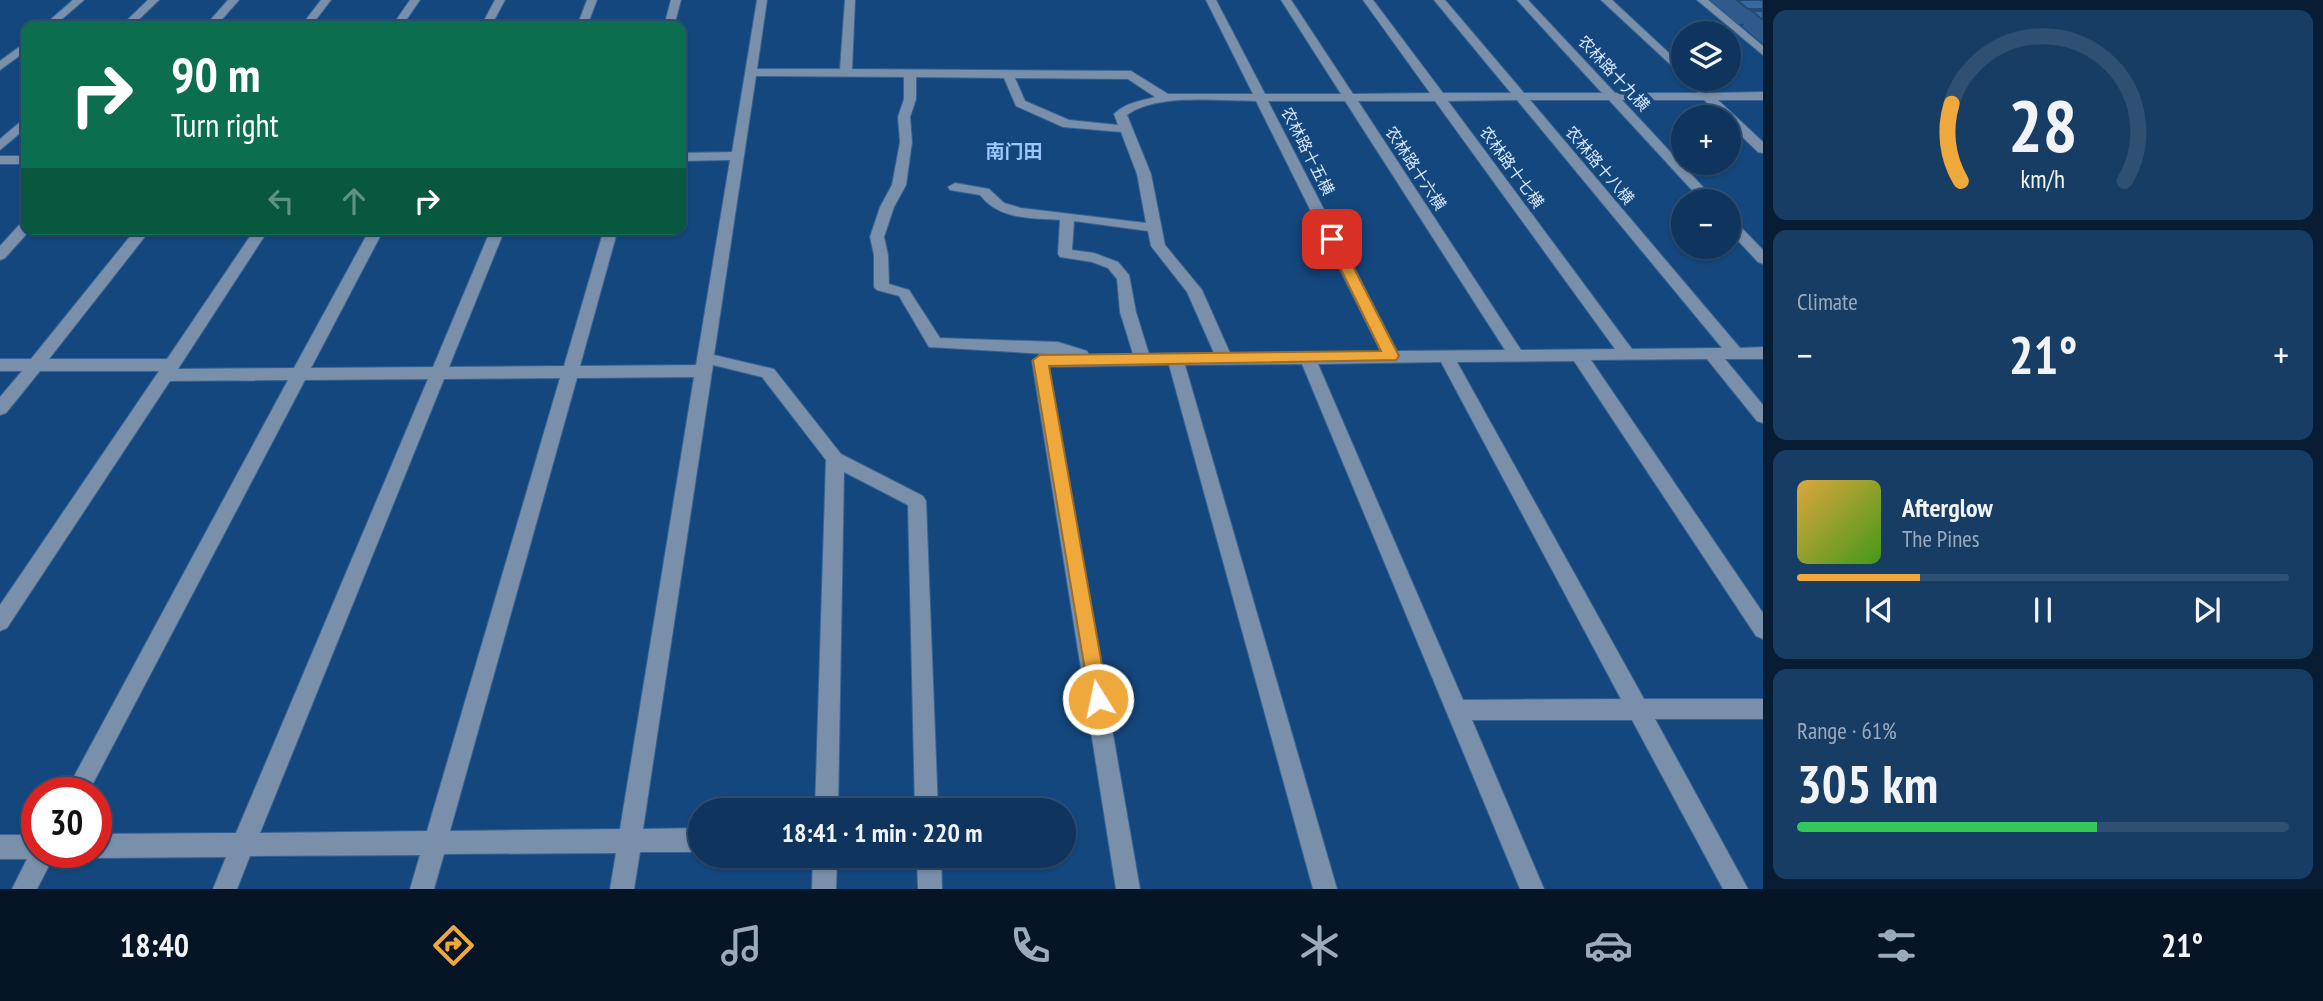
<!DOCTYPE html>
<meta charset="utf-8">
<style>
:root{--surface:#0f355e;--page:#183d64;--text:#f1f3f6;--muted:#9babbc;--line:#2f5073;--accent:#eea83c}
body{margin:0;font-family:"PT Sans Narrow","Noto Sans SC",sans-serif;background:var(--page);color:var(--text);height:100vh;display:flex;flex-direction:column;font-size:26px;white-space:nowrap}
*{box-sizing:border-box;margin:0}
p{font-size:23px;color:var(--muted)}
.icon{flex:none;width:38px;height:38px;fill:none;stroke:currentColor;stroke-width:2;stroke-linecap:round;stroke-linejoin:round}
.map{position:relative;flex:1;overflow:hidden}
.drawer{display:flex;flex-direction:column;gap:10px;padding:10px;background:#081d34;width:560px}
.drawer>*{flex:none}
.guide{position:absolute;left:21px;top:21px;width:665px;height:214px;border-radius:14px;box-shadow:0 2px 5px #0004,0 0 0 2px var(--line);background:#0b6e4f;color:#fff;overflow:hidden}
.tools{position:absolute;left:1671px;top:21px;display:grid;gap:14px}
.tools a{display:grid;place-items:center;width:70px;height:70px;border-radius:50%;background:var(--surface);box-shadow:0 2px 5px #0004,0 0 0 2px var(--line);font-size:35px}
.speed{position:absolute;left:21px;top:777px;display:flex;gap:14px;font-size:35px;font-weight:700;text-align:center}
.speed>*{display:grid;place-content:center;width:91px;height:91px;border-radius:50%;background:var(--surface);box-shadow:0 2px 5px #0004,0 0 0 2px var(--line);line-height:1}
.speed .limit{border:10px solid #d22;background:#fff;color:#111}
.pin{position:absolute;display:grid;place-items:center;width:60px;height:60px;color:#fff;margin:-30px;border-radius:14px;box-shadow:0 4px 10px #0006}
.me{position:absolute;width:77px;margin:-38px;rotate:350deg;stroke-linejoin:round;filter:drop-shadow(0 0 5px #0008)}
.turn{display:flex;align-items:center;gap:24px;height:147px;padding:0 35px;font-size:32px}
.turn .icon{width:91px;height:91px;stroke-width:2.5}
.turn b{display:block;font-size:49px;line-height:60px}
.lanes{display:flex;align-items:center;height:66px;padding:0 35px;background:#0003;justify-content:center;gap:35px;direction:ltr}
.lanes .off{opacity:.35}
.big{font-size:52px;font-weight:700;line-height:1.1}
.drawer .tile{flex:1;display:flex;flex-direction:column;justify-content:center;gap:10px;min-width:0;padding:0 24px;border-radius:14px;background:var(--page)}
.drawer .dial{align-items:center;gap:0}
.dial svg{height:182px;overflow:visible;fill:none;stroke:var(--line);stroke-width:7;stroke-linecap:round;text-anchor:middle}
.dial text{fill:var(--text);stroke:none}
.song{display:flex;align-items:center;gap:21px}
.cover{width:84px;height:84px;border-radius:10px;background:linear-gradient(135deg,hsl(40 70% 55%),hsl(100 70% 35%))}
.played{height:7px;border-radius:4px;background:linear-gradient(90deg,var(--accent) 25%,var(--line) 25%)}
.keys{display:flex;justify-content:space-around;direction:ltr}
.heat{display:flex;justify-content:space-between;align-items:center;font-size:38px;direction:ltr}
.charge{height:10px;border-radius:5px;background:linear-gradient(90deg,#34c759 61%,var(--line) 0)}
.trip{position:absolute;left:688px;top:798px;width:388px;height:70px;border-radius:35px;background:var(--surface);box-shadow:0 2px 5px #0004,0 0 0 2px var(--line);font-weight:700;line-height:70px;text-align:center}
.dock{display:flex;height:112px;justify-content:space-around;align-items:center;background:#061526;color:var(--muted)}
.dock .icon{width:49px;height:49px}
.dock .current{color:var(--accent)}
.dock b{font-size:32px;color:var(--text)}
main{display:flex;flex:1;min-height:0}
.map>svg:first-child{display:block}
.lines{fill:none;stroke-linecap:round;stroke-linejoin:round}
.minor-casing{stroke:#376494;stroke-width:2}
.minor{fill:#798faa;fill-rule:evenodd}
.wall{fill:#305a8c}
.building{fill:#3869a3;stroke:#274a72;stroke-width:2}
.route{fill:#eea83c;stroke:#9b6d27;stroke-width:2}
.labels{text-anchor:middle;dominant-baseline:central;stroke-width:7;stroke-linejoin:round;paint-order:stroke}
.far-street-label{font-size:16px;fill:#d6e6fa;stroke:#14477e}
.far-quarter-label{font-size:19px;font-weight:bold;fill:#9dc7fb;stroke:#14477e}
</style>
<main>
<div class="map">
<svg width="1763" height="889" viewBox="0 0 1763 889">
<rect width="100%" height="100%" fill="#14477e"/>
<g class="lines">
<g class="minor-casing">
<g id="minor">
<path d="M73,0h11l-30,26h-11z"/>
<path d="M148,0h11l-27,26h-11z"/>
<path d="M228,0h11l-23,26h-11z"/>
<path d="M321,0h10l-20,26h-10z"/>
<path d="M410,0h10l-18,26h-10z"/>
<path d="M495,0h10l-14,26h-10z"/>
<path d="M587,0h10l-10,26h-10z"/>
<path d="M671,0h10l-7,26h-10z"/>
<path d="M757,0h10l-10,69h83l5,-69h10l-3,69 279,2 37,23h85l-47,-94h10l49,94h76l-60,-94h10l62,94 77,-1 -67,-93h10l70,93h68l-77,-93h11l79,93h78l-85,-93h11l87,93h82l1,-5 4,-1 9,6 52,-1v8h-45l45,42v11l-5,-1 -29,-28v-7h-7l-18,-17h-82l94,101h-14l-93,-101h-79l210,248 23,-1v12h-38l38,46v18l-6,-2 -50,-62 -116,1 172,253v26l-7,-3 -182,-275 -117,1 187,337h119v20h-108l93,170h-25l-91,-169h-160l72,169h-24l-218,-525 -117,1 152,524h-24l-144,-524 -120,2 91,522h-24l-84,-528 8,-6h23l-134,-8 -30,-51 -22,-6 -3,-3v-32l-4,-18 10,-30 12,-22 8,-43 -2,-25 6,-18v-22l-148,-1 -42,279 60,14 67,85 82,42 3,5 12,309h-23l-7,-305 -64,-33 -6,338h-23l11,-350 -64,-83 -49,-12 -70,464 57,-1v24h-60l-6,37h-24l6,-36 -172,1 -10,35h-24l10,-34 -170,1 -13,33h-24l13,-32 -130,1 -8,-4 -1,-2h9v-18l140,-1 192,-454 -123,1 -217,413h-23l223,-413 -118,1 -163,247 -7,3v-26l159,-234h-119l-34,42 -6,2v-18l22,-26h-22v-12h31l105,-130h15l-102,130h118l88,-130h14l-91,140 116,-1 76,-139h14l-73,139 122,-1 58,-138h14l-56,138 115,-1 40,-137h14l-38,137 116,-1 34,-205 -49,1v-8l51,-1zM916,77l88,1 12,28 47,21 58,5 16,42 9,49 -125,-15 -17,-5 -15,-14 -34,-6 -7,4 2,3 30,5c19,25 51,23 80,25l-2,34 2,3 32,5 16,6 9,11 3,33 13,42 -44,1 -2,-4 -29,-9 -118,-4 -31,-48 -20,-6 -1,-29 -4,-18 10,-30 12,-22 6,-43 -2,-25 6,-18zM1015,78l113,1 27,18c-15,4 -30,6 -41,17l4,11 -49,-5 -44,-19zM1517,100l205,248 -90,1 -184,-248zM1256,101l125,251 -151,1 -28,-63 -37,-45 -14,-71 -24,-59c30,-22 92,-14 129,-14zM1268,101h77l160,249 -108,1zM1358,101h77l180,248 -94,1zM1074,221l74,10 3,15 36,46 27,61 -65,1 -13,-42 -7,-37 -11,-13 -24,-9 -22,-3zM1441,362l180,337 -158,1 -145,-336zM694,377l-74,452 -170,2 127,-453zM560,378l-133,453 -167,2 184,-454z"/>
<path d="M1601,0h11l72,67v10z"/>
<path d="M1697,0h11l55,46v9z"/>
<path d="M26,42v9l-26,19v-9z"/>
<path d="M26,117v11l-26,22v-11z"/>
<rect x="0" y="156" width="26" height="8"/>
<path d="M1729,219l5,1 29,30v14l-5,-2 -29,-31z"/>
<path d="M26,222v7h5l-26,29 -5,2v-14l21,-23z"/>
<path d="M0,835h37v17h19l-19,37h-25l15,-30h-27z"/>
<path d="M813,856h24l-1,33h-24z"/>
<path d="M917,856h24l1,33h-24z"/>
</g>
</g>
<use href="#minor" class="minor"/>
</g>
<path class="wall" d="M1710,0h53v44l-21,-18 2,-2h-6z"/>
<g class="building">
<path d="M1737,0h26v9h-15z"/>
<path d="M1752,11h11v9z"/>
</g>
<path class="route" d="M1332,235l7,4 60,117 -3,4 -347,6 59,333 -3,7 -7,3 -7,-3 -58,-346 7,-5 341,-4 -55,-112z"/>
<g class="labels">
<g class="far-street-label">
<text transform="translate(1614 73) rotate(47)">农林路十九横</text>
<text transform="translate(1308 151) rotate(63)">农林路十五横</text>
<text transform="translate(1600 165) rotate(50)">农林路十八横</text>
<text transform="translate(1512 167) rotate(54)">农林路十七横</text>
<text transform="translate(1416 168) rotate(57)">农林路十六横</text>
</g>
<g class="far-quarter-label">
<text x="1014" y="151">南门田</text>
</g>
</g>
</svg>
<div class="tools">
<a><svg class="icon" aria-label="layers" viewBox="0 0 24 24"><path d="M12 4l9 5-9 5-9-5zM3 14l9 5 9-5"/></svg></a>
<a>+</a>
<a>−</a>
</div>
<div class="speed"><div class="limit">30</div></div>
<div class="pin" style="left:1332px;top:239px;background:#d93025"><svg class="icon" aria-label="arrive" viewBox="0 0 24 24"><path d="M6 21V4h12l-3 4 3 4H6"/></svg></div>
<svg class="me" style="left:1098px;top:699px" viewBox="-20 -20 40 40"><circle r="17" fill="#eea83c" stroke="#fff" stroke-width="3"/><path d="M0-11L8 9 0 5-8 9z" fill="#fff"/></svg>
<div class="trip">18:41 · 1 min · 220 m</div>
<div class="guide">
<div class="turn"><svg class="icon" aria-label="right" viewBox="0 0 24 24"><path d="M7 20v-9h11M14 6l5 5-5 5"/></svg><div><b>90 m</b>Turn right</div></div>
<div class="lanes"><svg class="icon off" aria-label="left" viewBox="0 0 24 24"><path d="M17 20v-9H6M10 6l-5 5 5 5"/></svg><svg class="icon off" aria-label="ahead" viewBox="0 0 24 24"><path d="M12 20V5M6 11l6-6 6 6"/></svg><svg class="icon" aria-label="right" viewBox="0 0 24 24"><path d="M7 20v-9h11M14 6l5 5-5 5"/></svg></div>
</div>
</div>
<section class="drawer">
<div class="tile dial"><svg viewBox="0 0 100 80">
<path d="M14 69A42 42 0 1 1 86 69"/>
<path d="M14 69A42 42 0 0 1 10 35" stroke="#eea83c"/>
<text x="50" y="56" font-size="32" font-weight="700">28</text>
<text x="50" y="72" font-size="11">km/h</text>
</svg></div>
<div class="tile"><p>Climate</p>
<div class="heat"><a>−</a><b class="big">21°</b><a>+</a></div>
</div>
<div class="tile">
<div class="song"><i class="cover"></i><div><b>Afterglow</b><p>The Pines</p></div></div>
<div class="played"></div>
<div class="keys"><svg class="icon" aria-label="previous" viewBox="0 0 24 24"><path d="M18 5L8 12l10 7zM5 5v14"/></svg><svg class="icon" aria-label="pause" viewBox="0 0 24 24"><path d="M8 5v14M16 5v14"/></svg><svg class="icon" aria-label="next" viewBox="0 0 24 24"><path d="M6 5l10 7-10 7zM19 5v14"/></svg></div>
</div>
<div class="tile"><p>Range · 61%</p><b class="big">305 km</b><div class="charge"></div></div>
</section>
</main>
<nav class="dock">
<b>18:40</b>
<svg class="icon current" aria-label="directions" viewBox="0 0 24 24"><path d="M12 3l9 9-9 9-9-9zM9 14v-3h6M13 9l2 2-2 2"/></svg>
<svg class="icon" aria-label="music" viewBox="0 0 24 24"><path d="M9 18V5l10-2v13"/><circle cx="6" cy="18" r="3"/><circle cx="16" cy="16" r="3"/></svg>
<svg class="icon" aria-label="phone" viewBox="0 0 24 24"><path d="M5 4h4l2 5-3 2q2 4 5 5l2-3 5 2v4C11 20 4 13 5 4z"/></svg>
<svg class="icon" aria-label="climate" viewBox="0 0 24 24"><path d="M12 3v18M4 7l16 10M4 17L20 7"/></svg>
<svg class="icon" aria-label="car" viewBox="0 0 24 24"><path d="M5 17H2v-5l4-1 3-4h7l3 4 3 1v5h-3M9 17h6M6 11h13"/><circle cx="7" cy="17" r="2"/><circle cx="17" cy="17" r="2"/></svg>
<svg class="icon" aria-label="filters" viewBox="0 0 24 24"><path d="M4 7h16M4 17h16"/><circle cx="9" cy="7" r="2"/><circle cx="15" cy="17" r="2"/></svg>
<b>21°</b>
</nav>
